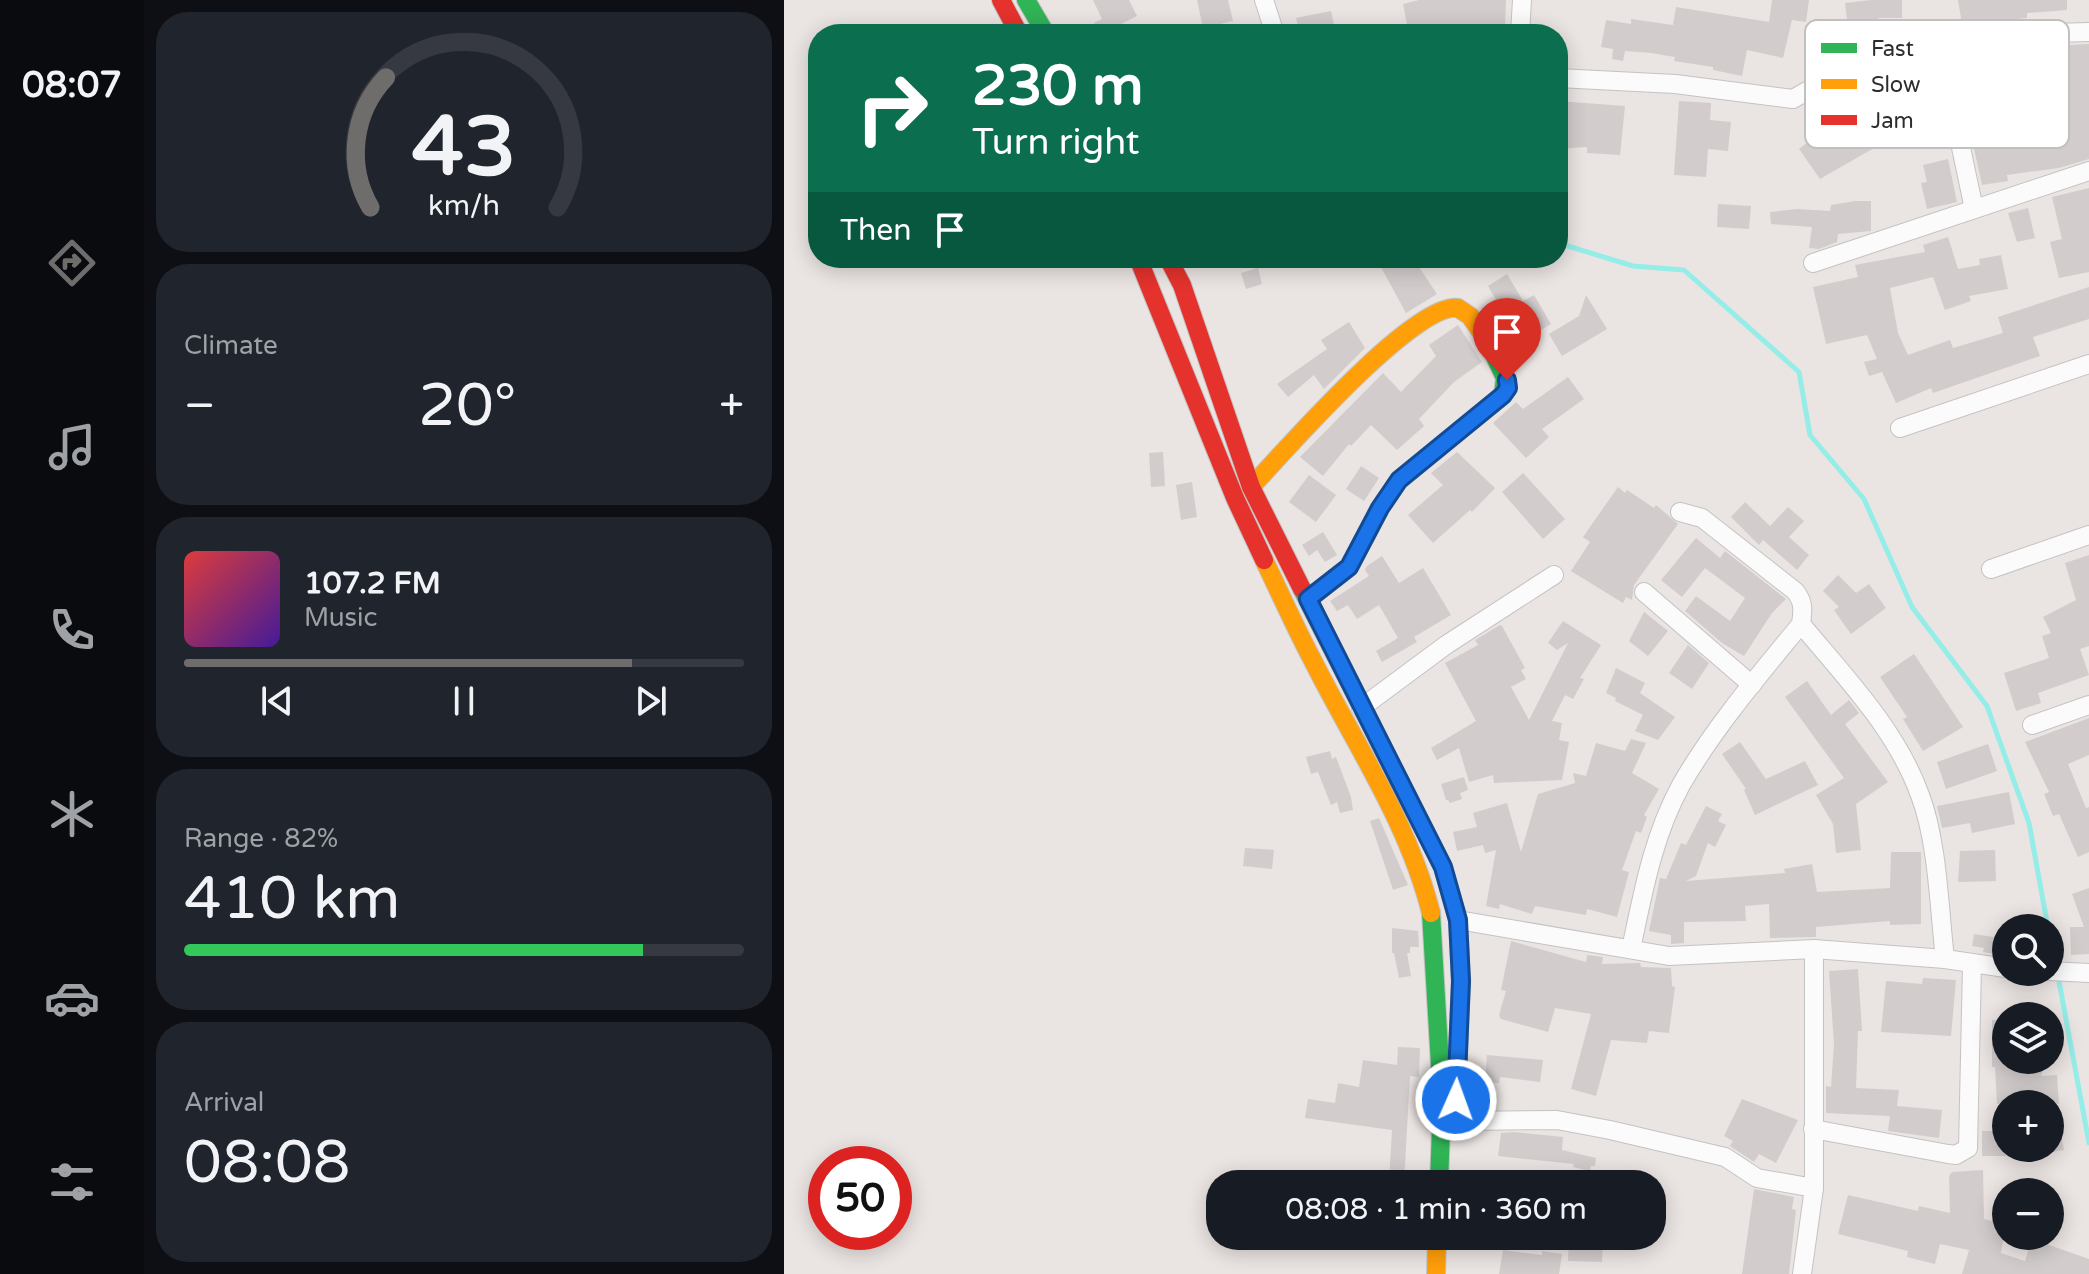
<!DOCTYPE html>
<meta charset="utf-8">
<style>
:root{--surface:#171b24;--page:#20242c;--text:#f1f3f6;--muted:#9ea1a6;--line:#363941;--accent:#6f6d6c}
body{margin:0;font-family:"Varela Round",sans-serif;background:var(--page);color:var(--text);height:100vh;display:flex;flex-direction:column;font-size:30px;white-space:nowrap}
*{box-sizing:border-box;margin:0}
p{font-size:26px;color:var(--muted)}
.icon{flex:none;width:44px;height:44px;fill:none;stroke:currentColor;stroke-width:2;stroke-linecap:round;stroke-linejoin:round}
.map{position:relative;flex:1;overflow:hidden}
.sheet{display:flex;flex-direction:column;gap:12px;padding:12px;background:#0d0f14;width:640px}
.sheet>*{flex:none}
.top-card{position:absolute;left:24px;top:24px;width:760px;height:244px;border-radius:32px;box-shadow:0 4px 20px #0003;background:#0b6e4f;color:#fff;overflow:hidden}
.controls{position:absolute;left:1208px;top:914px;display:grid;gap:16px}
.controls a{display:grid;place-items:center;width:72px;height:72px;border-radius:50%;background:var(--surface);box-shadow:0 4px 20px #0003;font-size:40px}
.speed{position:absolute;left:24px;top:1146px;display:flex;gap:16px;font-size:40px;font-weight:700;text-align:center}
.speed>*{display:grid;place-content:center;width:104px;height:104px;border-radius:50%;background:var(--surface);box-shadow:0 4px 20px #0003;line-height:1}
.speed .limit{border:12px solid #d22;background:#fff;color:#111}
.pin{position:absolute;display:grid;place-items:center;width:68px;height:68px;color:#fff;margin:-82px -34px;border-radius:50% 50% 50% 0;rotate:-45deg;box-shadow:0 0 8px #0007}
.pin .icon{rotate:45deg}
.me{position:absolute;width:88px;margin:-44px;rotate:2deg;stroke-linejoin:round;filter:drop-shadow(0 0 6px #0008)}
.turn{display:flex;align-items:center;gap:28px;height:168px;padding:0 32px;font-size:36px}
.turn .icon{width:104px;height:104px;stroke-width:2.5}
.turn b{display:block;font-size:56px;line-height:68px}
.then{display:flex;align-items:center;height:76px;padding:0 32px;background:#0003;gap:16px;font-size:30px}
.big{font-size:60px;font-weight:600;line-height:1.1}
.sheet .widget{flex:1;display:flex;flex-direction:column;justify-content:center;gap:12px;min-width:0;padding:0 28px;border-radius:32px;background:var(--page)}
.sheet .dial{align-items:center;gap:0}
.dial svg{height:208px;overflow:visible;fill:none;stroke:var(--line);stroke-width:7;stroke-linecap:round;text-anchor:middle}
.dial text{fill:var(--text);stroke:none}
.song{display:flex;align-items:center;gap:24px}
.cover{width:96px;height:96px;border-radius:12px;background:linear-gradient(135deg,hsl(0 70% 55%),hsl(260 70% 35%))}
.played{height:8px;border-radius:4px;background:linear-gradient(90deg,var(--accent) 80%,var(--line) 80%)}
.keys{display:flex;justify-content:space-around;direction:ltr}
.heat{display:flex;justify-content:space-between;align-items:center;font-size:44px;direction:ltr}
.charge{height:12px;border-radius:6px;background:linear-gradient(90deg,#34c759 82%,var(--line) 0)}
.trip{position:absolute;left:422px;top:1170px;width:460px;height:80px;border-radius:32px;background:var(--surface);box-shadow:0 4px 20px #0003;font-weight:600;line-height:80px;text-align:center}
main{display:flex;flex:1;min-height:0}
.tabs{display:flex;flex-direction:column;width:144px;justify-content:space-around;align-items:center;background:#090b0e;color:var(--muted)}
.tabs .icon{width:56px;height:56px}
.tabs .active{color:var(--accent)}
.tabs b{font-size:36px;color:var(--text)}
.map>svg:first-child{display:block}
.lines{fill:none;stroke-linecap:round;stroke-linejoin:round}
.stream{stroke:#95ede8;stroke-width:5}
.building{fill:#d2cdcc}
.street-casing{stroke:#c4c3c3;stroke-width:20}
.fast-casing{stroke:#c4c3c3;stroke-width:20}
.slow-casing{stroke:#c4c3c3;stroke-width:20}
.jam-casing{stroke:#c4c3c3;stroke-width:20}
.street{stroke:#fcfbfb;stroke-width:18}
.fast{stroke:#30b455;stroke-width:18}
.slow{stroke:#ff9f0a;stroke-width:18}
.jam{stroke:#e5322d;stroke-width:18}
.route-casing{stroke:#114b97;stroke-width:20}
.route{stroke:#1a73e8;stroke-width:14}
.key{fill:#fff;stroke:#c0c0c0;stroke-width:2}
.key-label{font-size:22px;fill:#2d2d2d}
</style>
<main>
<nav class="tabs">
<b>08:07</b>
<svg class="icon active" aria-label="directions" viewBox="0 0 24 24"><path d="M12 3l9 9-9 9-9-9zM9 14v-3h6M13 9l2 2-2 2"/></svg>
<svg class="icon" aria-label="music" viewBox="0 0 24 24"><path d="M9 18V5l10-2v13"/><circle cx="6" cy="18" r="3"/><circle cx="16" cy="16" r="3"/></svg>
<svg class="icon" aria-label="phone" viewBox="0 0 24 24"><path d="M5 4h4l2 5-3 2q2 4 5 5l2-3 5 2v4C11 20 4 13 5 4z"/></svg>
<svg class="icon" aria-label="climate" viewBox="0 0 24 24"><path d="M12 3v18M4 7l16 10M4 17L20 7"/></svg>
<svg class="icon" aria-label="car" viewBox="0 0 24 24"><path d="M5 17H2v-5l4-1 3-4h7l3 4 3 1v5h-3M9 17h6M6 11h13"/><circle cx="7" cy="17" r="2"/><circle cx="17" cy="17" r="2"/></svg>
<svg class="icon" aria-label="filters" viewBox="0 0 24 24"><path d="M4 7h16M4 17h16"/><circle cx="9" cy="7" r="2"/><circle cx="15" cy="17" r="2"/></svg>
</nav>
<section class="sheet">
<div class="widget dial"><svg viewBox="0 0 100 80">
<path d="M14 69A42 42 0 1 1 86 69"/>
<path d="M14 69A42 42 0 0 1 20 19" stroke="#6f6d6c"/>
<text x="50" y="56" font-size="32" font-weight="700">43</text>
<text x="50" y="72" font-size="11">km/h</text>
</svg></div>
<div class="widget"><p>Climate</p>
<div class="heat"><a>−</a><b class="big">20°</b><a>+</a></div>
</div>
<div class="widget">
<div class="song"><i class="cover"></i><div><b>107.2 FM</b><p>Music</p></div></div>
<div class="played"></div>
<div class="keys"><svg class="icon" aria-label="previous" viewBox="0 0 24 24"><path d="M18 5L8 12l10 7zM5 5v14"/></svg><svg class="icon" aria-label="pause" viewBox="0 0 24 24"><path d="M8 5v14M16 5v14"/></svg><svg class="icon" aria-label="next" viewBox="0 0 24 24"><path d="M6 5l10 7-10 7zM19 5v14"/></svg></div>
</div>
<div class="widget"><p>Range · 82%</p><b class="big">410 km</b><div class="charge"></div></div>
<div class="widget"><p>Arrival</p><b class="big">08:08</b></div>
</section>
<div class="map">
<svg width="1305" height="1274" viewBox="0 0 1305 1274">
<rect width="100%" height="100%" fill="#eae4e2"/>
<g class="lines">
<g class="stream">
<path d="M774,243l75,23 51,4 115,102 11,63 54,64 48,108 75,99 42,117 19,105"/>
<path d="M1266,936l6,31"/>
<path d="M1274,976l31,167"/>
</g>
</g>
<g class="building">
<path d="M309,0h36l8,16 -24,12 3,6h-17l-5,-11 8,-4z"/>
<path d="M413,0h31l5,21 -30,7z"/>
<path d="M635,0h87l-1,28 -59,-1 -37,7 -6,-30z"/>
<path d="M988,0h37l-3,22 -14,-2 -9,38 -36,-8 -5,26 -29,-6v-3l-39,-6 1,-4 -24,-4 -26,-2 -2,10 -11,-2 1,-10 -12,-2 5,-27 25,4v-5l42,6 3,-18 93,15z"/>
<path d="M1087,0h31v18h-24l2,18 -12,1v9l-31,4v6l-23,1v-38h33l-2,-16z"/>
<path d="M1174,0h109v10l-40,3v5l-65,6z"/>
<path d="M547,11l5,23h-36l-4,-16z"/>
<path d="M1305,44v115l-30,9 -52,7 1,6 -26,4 -18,-82 -1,-15 9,-1 -5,-37z"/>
<path d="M1117,59h36l5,58 -38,2 5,9 -89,51 -21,-30 27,-21 -8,-12 7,-5 -2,-4 10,-6 2,2 42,-26 17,27 -1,-42z"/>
<path d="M774,101l67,5 -5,49 -33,-2v-6l-29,2z"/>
<path d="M895,101l32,2 -1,17 21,2 -3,29 -20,-2 -2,28 -32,-2z"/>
<path d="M1164,159l9,43 -30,7 -6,-26 6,-1 -4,-17z"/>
<path d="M1305,188v84l-30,6 -9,-36 12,-3 -10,-42z"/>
<path d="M1071,201h16v30l-33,3 -1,8 -18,7 -10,-1 3,-21 -41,-3 -1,-12 27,-3 33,2 1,-6z"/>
<path d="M934,204l33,2 -2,23 -32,-2z"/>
<path d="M1244,208l7,30 -18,4 -9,-29z"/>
<path d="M1164,237l10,32 22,-4 -1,-6 22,-4 7,34 -39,7 2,5 -26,9 -12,-33 -43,11 8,45 10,22 42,-15 3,8 50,-15 -5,-16 91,-30v32l-56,18 7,19 -107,37 -2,-5 -35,15 -14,-31 -13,4 -5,-14 13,-3 -10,-24 -41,9 -13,-57 45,-10 -3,-12 70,-13 -2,-7z"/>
<path d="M592,258h37l24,36 -31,19z"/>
<path d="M474,268l4,16 -16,5 -5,-16z"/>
<path d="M723,274l16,27 11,-6 17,29 -31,18 -32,-56z"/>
<path d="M802,295l21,34 -45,27 -13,-22 30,-18z"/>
<path d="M565,322l16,26 -41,41 -10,-14 -26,22 -11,-13 50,-35 -6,-9z"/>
<path d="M674,325l24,37 -28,20 -35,37 5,7 -27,24 -26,-25 -20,21 -2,-2 -26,32 -23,-19 83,-84 18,19 35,-36 -7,-11z"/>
<path d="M784,377l16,22 -42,30 7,8 -23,21 -33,-35 23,-21 7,7z"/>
<path d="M379,452l2,34 -14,1 -2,-34z"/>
<path d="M673,452l38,36 -23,24 -2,-2 -37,33 -25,-28 35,-30 -12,-12z"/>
<path d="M577,466l18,12 -15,23 -18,-12z"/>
<path d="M739,473l42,46 -22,20 -41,-47z"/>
<path d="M525,475l27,20 -20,27 -27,-20z"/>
<path d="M408,482l5,35 -16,3 -5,-35z"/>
<path d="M834,487l7,6 2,-3 27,18 2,-3 22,19 -44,61 -2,15 -6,-3 -3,6 -52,-32 19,-29 -7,-5z"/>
<path d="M961,502l25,24 18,-19 16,14 -15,16 20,18 -12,15 -34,-30 -4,5 -28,-28z"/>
<path d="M539,532l14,23 -12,7 -8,-12 -8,6 -7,-11z"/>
<path d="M912,538l24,20 5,-7 61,48 -14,14 -28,43 -22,-13 -37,-32 11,-15 34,25 15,-23 -40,-30 -23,29 -21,-17z"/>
<path d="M1305,555v91l-9,3 9,26 -51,18 3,10 -25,8 -12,-38 45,-15 -7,-22 9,-3 -8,-16 33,-17 -11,-37z"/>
<path d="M598,556l17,27 24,-15 28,47 -37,22 3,5 -35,20 -6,-11 22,-13 -19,-33 -22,14 -9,-14 -11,6 -7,-10 39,-25 -4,-6 2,-4z"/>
<path d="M1054,575l18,18 13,-9 17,24 -35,26 -17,-24 5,-3 -16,-16z"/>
<path d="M860,612l24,19 -20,25 -19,-15z"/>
<path d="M779,621l38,24 -21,33 4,1 -11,20 -8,-4 -13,26 10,2 -3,17 10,2 -7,38 -68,3 -1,-8 -24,7 -10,-34 -22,12 -6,-12 45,-27 -31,-58 33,-18 -3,-5 25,-15 2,1 23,42 -4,2 5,9 -15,8 18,33 39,-77 -11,7 -9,-7z"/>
<path d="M904,645l21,18 -17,26 -23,-16z"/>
<path d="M1130,654l49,73 -40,24 -20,-32 4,-2 -27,-40z"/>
<path d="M832,668l29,15 -5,10 35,24 -17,23 -23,-9 8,-16 -28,-14 1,-3 -10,-5z"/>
<path d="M1023,681l24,34 18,-15 10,13 -14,11 43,58 -32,22 5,46 -25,3 -3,-29 -17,-29 28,-17 -59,-81z"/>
<path d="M1305,718v37l-21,9 18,44 3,-1v45l-11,5 -19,-43 -6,2 -9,-22 5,-2 -24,-50z"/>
<path d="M847,739l15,4 -14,30 27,16 -15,26 3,2 -6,16 -5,-2 -14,39 7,2 -12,45 -30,-8 -1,6 -51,-9 -3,8 -32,-10 -1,5 -13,-3 10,-56 -11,3 -2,-8 -26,6 -4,-19 24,-5 -4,-14 34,-10 14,49 17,-58 37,-11 -2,-10 13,3 10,-33 29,8z"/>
<path d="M956,742l26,37 39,-18 13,24 -63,30 -11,-25 2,-1 -24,-35z"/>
<path d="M1204,744l9,27 -51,18 -9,-27z"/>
<path d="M546,751l2,8 4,-2 15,40 2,13 -13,3 -3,-11 -6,3 -13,-33 -7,2 -5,-17z"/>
<path d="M680,777l4,13 -8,3 2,6 -12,4 -2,-3h-2l-5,-16z"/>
<path d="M1225,792l6,32 -43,9 -2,-10 -28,5 -5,-22z"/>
<path d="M922,806l16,8 -4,7 8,4 -11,22 -7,-4 -12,33 -10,5 99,-8 -1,-4 28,-5 5,28 73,-4 1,-36h30v72l-31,1v-4l-74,6v10l-46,1 -1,-34 -24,2 1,15 -62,1v21l-13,1v-9l-22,-4 11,-53 6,1 15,-36 5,2z"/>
<path d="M595,818l29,67 -15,5 -23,-69z"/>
<path d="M461,848l29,2 -2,19 -29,-3z"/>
<path d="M1211,850l1,31 -38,1 2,-31z"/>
<path d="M1305,888v66l-18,1 -1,-28h14l-12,-33z"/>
<path d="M608,928l26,3 1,16h-9v6h-3l4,23 -12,2 -5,-25h-2z"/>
<path d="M1190,934l32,5v17l-23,-4 1,-4 -12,-2z"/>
<path d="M727,941l75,21 1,-7 16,2 -1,7 38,-1 1,4 30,1 1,18 3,1 -6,46 -20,-2 -2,12 -36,-3 -15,56 -25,-7 20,-75 -36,-6 -7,24 -47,-13 -2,-4 7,-24 -5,-1z"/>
<path d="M1074,969l4,62h-4l-2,57 43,2 -2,16 45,4 -3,28 -51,-7 2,-15 -64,-3v-27l5,1 3,-43 -5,-73z"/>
<path d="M1139,978l33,2 -5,56 -70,-4 5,-51 36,3z"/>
<path d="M1208,1020h14v40h40l-5,16 16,-1 2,29h-62l-2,-37h-3z"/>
<path d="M614,1047l22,1 -1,29 -9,-1 -6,106h-15l3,-52 -87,-12 3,-19 27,4 3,-20 21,4 4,-27 34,5z"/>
<path d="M703,1055l56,5 -3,22 -40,-5 -1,6 -14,-1z"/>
<path d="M958,1099l56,21 -22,43 -17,-9 -5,8 -24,-16 3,-5 -9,-5z"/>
<path d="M1266,1109h6l8,41 -12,2z"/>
<rect x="1198" y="1131" width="24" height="25"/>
<path d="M731,1132l48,5 -1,13 34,8 -1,8h-4l-1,5 -17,-4 1,-3 -76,-8 3,-23z"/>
<path d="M1199,1170l1,49 22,6 -5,28 24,8 7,-22 57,20v15h-127l7,-24 -29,-6 -5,20 -28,-7 1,-6 -70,-17 10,-39 70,16 1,-5 31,7 -1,-37 3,-4z"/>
<path d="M970,1189l40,8 -2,12 4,1 -7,64h-47z"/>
<path d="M785,1236h34l-1,26 -34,-1z"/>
<path d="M719,1250l39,5v-4l20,3 -3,20h-60z"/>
</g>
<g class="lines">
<g class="street-casing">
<g id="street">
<path d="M480,0l11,34"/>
<path d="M736,34l2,-34"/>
<path d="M1163,36l5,69 22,104"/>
<path d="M774,78l117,6 118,15 63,-36 61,-22 30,-5 142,-4"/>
<path d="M1029,263l276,-92"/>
<path d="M1116,428l189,-64"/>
<path d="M1207,569l98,-34"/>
<path d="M860,592l108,93"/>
<path d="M1017,624c44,53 95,105 119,171 18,48 19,113 25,164"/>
<path d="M577,708l85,-63 108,-70"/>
<path d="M1248,725l57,-20"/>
<path d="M674,920l211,36 145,-7 131,10 61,9"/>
<path d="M847,949c12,-56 22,-113 50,-164 32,-56 79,-111 120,-161 2,-14 3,-22 -6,-33l-93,-73 -22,-6"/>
<path d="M1266,971l39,2"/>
<path d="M672,1121l101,-1 53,10 115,27 32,21 57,10"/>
<path d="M1029,1129l135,25 8,1 12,-7 4,-183"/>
<path d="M1018,1274l12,-86v-239"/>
</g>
</g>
<g class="fast-casing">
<g id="fast">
<path d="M242,0l20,34"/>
<path d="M518,589l141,278 15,53 3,61 -5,121"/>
<path d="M524,599l41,-32 31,-59 19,-28 104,-85 2,-17 -18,-38"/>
<path d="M647,913l11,186 -3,85"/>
</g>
</g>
<g class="slow-casing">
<g id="slow">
<path d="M467,487c33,-35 163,-185 207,-179l12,8 17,24"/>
<path d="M480,560c16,33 31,67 48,99 42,84 96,162 119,254"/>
<path d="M652,1274l1,-38"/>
</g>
</g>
<g class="jam-casing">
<g id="jam">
<path d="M217,0l18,34"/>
<path d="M354,258l97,240 29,62"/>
<path d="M384,258l14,27 69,202 51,102"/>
</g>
</g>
<use href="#street" class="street"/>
<use href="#fast" class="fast"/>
<use href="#slow" class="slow"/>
<use href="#jam" class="jam"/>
</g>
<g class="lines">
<g class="route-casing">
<path id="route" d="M672,1100l5,-119 -3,-61 -15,-53 -135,-268 41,-32 31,-59 19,-28 104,-85 5,-7 -1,-8"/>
</g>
<use href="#route" class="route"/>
</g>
<rect x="1021" y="20" width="264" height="128" rx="12" class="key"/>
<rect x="1037" y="43" width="36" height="10" fill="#30b455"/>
<rect x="1037" y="79" width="36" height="10" fill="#ff9f0a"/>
<rect x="1037" y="115" width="36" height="10" fill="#e5322d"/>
<g class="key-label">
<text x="1087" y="56">Fast</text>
<text x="1087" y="92">Slow</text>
<text x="1087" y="128">Jam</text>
</g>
</svg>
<div class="controls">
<a><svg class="icon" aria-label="search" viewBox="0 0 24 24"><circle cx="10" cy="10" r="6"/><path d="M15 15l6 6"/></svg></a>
<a><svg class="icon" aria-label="layers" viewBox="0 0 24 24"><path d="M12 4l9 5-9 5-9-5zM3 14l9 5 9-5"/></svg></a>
<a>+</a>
<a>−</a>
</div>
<div class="speed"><div class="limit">50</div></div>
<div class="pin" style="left:723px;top:380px;background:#d93025"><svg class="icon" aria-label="arrive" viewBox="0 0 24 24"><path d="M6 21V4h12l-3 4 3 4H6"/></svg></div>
<svg class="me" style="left:672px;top:1100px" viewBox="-20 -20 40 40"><circle r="17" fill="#1a73e8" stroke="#fff" stroke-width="3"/><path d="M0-11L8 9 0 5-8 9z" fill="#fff"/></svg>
<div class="trip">08:08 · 1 min · 360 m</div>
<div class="top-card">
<div class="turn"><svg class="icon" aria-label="right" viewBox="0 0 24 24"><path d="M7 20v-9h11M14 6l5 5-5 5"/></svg><div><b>230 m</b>Turn right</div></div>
<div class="then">Then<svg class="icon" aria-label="arrive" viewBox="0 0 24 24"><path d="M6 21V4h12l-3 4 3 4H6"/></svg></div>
</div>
</div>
</main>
